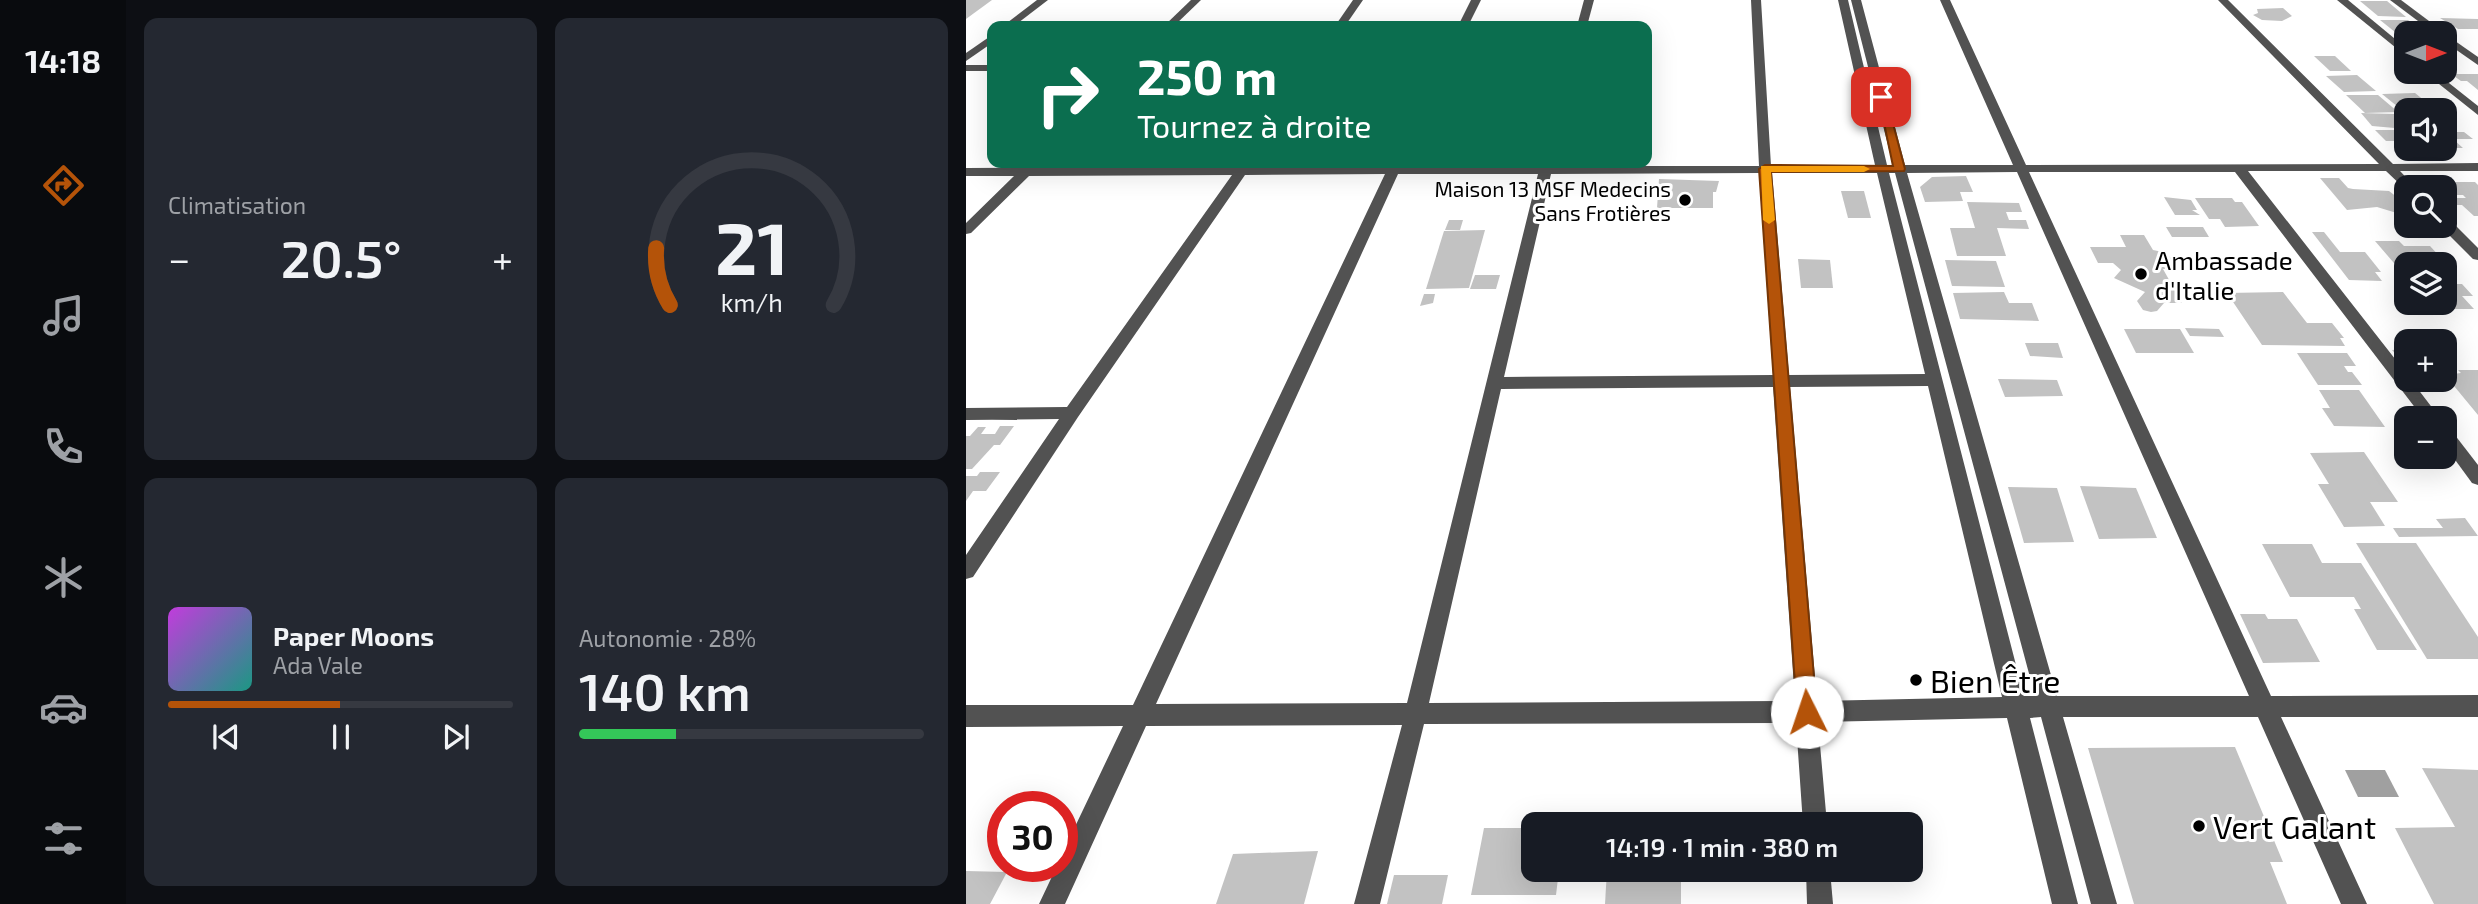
<!DOCTYPE html>
<html lang="fr">
<meta charset="utf-8">
<style>
:root{--surface:#171b24;--page:#242831;--text:#f1f3f6;--muted:#9ea1a6;--line:#363941;--accent:#b45309}
body{margin:0;font-family:"Exo 2",sans-serif;background:var(--page);color:var(--text);height:100vh;display:flex;flex-direction:column;font-size:26px;white-space:nowrap}
*{box-sizing:border-box;margin:0}
p{font-size:23px;color:var(--muted)}
.icon{flex:none;width:38px;height:38px;fill:none;stroke:currentColor;stroke-width:2;stroke-linecap:round;stroke-linejoin:round}
.map{position:relative;flex:1;overflow:hidden}
.sheet{display:flex;flex-direction:column;gap:18px;padding:18px;background:#0d0f14;width:840px}
.sheet>*{flex:none}
.top-card{position:absolute;left:21px;top:21px;width:665px;height:147px;border-radius:14px;box-shadow:0 7px 28px #0002;background:#0b6e4f;color:#fff;overflow:hidden}
.needle{width:46px;rotate:90deg}
.controls{position:absolute;left:1428px;top:21px;display:grid;gap:14px}
.controls a{display:grid;place-items:center;width:63px;height:63px;border-radius:14px;background:var(--surface);box-shadow:0 7px 28px #0002;font-size:35px}
.speed{position:absolute;left:21px;top:791px;display:flex;gap:14px;font-size:35px;font-weight:700;text-align:center}
.speed>*{display:grid;place-content:center;width:91px;height:91px;border-radius:50%;background:var(--surface);box-shadow:0 7px 28px #0002;line-height:1}
.speed .limit{border:10px solid #d22;background:#fff;color:#111}
.pin{position:absolute;display:grid;place-items:center;width:60px;height:60px;color:#fff;margin:-30px;border-radius:14px;box-shadow:0 4px 10px #0006}
.me{position:absolute;width:77px;margin:-38px;rotate:356deg;stroke-linejoin:round;filter:drop-shadow(0 0 5px #0008)}
.turn{display:flex;align-items:center;gap:24px;height:147px;padding:0 35px;font-size:32px}
.turn .icon{width:91px;height:91px;stroke-width:2.5}
.turn b{display:block;font-size:49px;line-height:60px}
.big{font-size:52px;font-weight:600;line-height:1.1}
.sheet .tile{flex:1;display:flex;flex-direction:column;justify-content:center;gap:10px;min-width:0;padding:0 24px;border-radius:14px;background:var(--page)}
.sheet .dial{align-items:center;gap:0}
.dial svg{height:182px;overflow:visible;fill:none;stroke:var(--line);stroke-width:7;stroke-linecap:round;text-anchor:middle}
.dial text{fill:var(--text);stroke:none}
.song{display:flex;align-items:center;gap:21px}
.cover{width:84px;height:84px;border-radius:10px;background:linear-gradient(135deg,hsl(290 70% 55%),hsl(170 70% 35%))}
.played{height:7px;border-radius:4px;background:linear-gradient(90deg,var(--accent) 50%,var(--line) 50%)}
.keys{display:flex;justify-content:space-around;direction:ltr}
.heat{display:flex;justify-content:space-between;align-items:center;font-size:38px;direction:ltr}
.charge{height:10px;border-radius:5px;background:linear-gradient(90deg,#34c759 28%,var(--line) 0)}
.sheet .tiles{flex:1;display:grid;gap:18px;grid-template-columns:repeat(2,1fr)}
.trip{position:absolute;left:555px;top:812px;width:402px;height:70px;border-radius:14px;background:var(--surface);box-shadow:0 7px 28px #0002;font-weight:600;line-height:70px;text-align:center}
main{display:flex;flex:1;min-height:0}
.menu{display:flex;flex-direction:column;width:126px;justify-content:space-around;align-items:center;background:#090b0e;color:var(--muted)}
.menu .icon{width:49px;height:49px}
.menu .active{color:var(--accent)}
.menu b{font-size:32px;color:var(--text)}
.map>svg:first-child{display:block}
.water{fill:#a0a0a0}
.building{fill:#c2c2c2}
.lines{fill:none;stroke-linecap:round;stroke-linejoin:round}
.minor{fill:#525252;fill-rule:evenodd}
.route{fill:#b45309;stroke:#753606;stroke-width:2}
.slow{fill:#f59e0b}
.poi-dot{fill:#000;stroke:#fff;stroke-width:2.5}
.labels{text-anchor:middle;dominant-baseline:central;stroke-width:6;stroke-linejoin:round;paint-order:stroke}
.far-poi-label{font-size:21px;fill:#000;stroke:#fff;text-anchor:end}
.poi-label{font-size:26px;fill:#000;stroke:#fff;text-anchor:start}
.near-poi-label{font-size:32px;fill:#000;stroke:#fff;text-anchor:start}
</style>
<main>
<nav class="menu">
<b>14:18</b>
<svg class="icon active" aria-label="directions" viewBox="0 0 24 24"><path d="M12 3l9 9-9 9-9-9zM9 14v-3h6M13 9l2 2-2 2"/></svg>
<svg class="icon" aria-label="music" viewBox="0 0 24 24"><path d="M9 18V5l10-2v13"/><circle cx="6" cy="18" r="3"/><circle cx="16" cy="16" r="3"/></svg>
<svg class="icon" aria-label="phone" viewBox="0 0 24 24"><path d="M5 4h4l2 5-3 2q2 4 5 5l2-3 5 2v4C11 20 4 13 5 4z"/></svg>
<svg class="icon" aria-label="climate" viewBox="0 0 24 24"><path d="M12 3v18M4 7l16 10M4 17L20 7"/></svg>
<svg class="icon" aria-label="car" viewBox="0 0 24 24"><path d="M5 17H2v-5l4-1 3-4h7l3 4 3 1v5h-3M9 17h6M6 11h13"/><circle cx="7" cy="17" r="2"/><circle cx="17" cy="17" r="2"/></svg>
<svg class="icon" aria-label="filters" viewBox="0 0 24 24"><path d="M4 7h16M4 17h16"/><circle cx="9" cy="7" r="2"/><circle cx="15" cy="17" r="2"/></svg>
</nav>
<section class="sheet">
<div class="tiles">
<div class="tile"><p>Climatisation</p>
<div class="heat"><a>−</a><b class="big">20.5°</b><a>+</a></div>
</div>
<div class="tile dial"><svg viewBox="0 0 100 80">
<path d="M14 69A42 42 0 1 1 86 69"/>
<path d="M14 69A42 42 0 0 1 8 44" stroke="#b45309"/>
<text x="50" y="56" font-size="32" font-weight="700">21</text>
<text x="50" y="72" font-size="11">km/h</text>
</svg></div>
<div class="tile">
<div class="song"><i class="cover"></i><div><b>Paper Moons</b><p>Ada Vale</p></div></div>
<div class="played"></div>
<div class="keys"><svg class="icon" aria-label="previous" viewBox="0 0 24 24"><path d="M18 5L8 12l10 7zM5 5v14"/></svg><svg class="icon" aria-label="pause" viewBox="0 0 24 24"><path d="M8 5v14M16 5v14"/></svg><svg class="icon" aria-label="next" viewBox="0 0 24 24"><path d="M6 5l10 7-10 7zM19 5v14"/></svg></div>
</div>
<div class="tile"><p>Autonomie · 28%</p><b class="big">140 km</b><div class="charge"></div></div>
</div>
</section>
<div class="map">
<svg width="1512" height="904" viewBox="0 0 1512 904">
<rect width="100%" height="100%" fill="#fff"/>
<path class="water" d="M1379,770h40l14,27h-41z"/>
<g class="building">
<path d="M0,0h26l-26,19z"/>
<path d="M1394,1h27l19,16 -28,-1z"/>
<path d="M1317,8l9,8 -10,5 -20,-1 -9,-5 5,-2 -1,-4z"/>
<path d="M1474,18l38,1v10h-20z"/>
<path d="M1414,20h28l17,13h-19v3h-6z"/>
<path d="M1348,56h21l16,15h-21z"/>
<path d="M1485,74h27v16l-11,-9h-6z"/>
<path d="M1391,75l19,16 -32,1 -18,-16z"/>
<path d="M1449,93l21,17 -33,1 -21,-17z"/>
<path d="M1380,95h32l20,17 -33,1z"/>
<path d="M1395,113l33,1 12,15 -34,-3z"/>
<path d="M1409,130h31v11h-20z"/>
<path d="M1479,132h19l9,7h-20l10,9h-13l4,3h-9z"/>
<path d="M1000,176l7,16h-13l3,9 -38,1 -5,-15 12,-10z"/>
<path d="M1354,178h19l9,10 5,1 36,2 17,13v6l-6,4 -23,-7 -30,3z"/>
<path d="M693,179l60,2 -3,11h-3v16h-56z"/>
<path d="M1486,182h23l3,3v31h-4l-12,-11h-6l-7,-7h17l-3,-3h-13l-5,-5v-5h10z"/>
<path d="M875,191h23l7,27h-23z"/>
<path d="M1198,197l27,3 6,10h-5l8,5h-25z"/>
<path d="M1229,198h37l3,4h7l17,24 -34,1 -5,-8h-11z"/>
<path d="M1001,202l52,1 3,9h-16l3,8h17l3,9 -32,-1 9,28h-49l-7,-28h25z"/>
<path d="M483,220h14l-3,10h-15z"/>
<path d="M1200,227h37l6,10h-37z"/>
<path d="M519,230l-16,58 -43,1 18,-58z"/>
<path d="M1346,232h12l16,20h25l16,20h-6l7,9 -33,-1z"/>
<path d="M1154,235h24l9,15 10,2 11,8 1,6 -5,3h-7l19,34h-18l-7,8 -6,1 -8,-2 -6,-9 8,-9 -31,-14 7,-8 -8,-7h-15l-8,-16h36z"/>
<path d="M1409,241h24l5,5h26l23,25h-8v-7h-39v13z"/>
<path d="M832,259l32,1 3,28h-32z"/>
<path d="M979,260l51,1 9,26 -53,-1z"/>
<path d="M509,275h25l-4,14h-26z"/>
<path d="M1479,284h17l11,12h-11l12,13h-26l-6,-6h3z"/>
<path d="M1038,292l5,11h23l7,18 -79,-2 -7,-26z"/>
<path d="M1317,292l24,31h25l12,15h-4l5,8 -83,-1 -35,-52z"/>
<path d="M458,294h11l-2,9 -13,3z"/>
<path d="M1219,328l34,1 5,8 -34,-1z"/>
<path d="M1158,329h56l14,24h-58z"/>
<path d="M1059,343h33l5,15 -33,-2z"/>
<path d="M1440,349v13h-4l-10,-12z"/>
<path d="M1331,353h50l9,13h-12l4,6h4l10,13h-44z"/>
<path d="M1492,370h20v45l-33,-40 16,-2z"/>
<path d="M1032,379l59,1 6,16 -58,1z"/>
<path d="M1353,390h40l26,37 -51,-1 -12,-18h8z"/>
<path d="M34,426h14l-14,19h-6l-22,24h-6v-33h4l8,-9h8l-5,7h14z"/>
<path d="M1398,452l34,50h-28l15,24 -41,1 -26,-43h11l-19,-31z"/>
<path d="M14,472h20l-14,19h-13l-7,10v-25h11z"/>
<path d="M1114,486l56,2 21,50 -58,1z"/>
<path d="M1042,487l49,1 17,54 -50,1z"/>
<path d="M1499,518l13,18 -79,1 -6,-9h50l-7,-9z"/>
<path d="M1390,543h60l62,94v22h-51z"/>
<path d="M1296,544h50l10,19h39l56,87h-40l-23,-41h7l-7,-12h-64z"/>
<path d="M1274,614h25l3,5h29l23,43 -57,1z"/>
<path d="M1269,747l48,115h-13l17,42h-153l-46,-156z"/>
<path d="M1456,768l56,2v134h-44l-39,-76 60,-1z"/>
<path d="M518,828h49v42h26l-3,25h-85z"/>
<path d="M352,851l-14,53h-88l17,-50z"/>
<path d="M641,870h74v34h-76z"/>
<path d="M0,871l41,1 -17,32h-24z"/>
<path d="M428,875h54l-6,29h-55z"/>
</g>
<g class="lines">
<g class="minor">
<path d="M71,0h11l-34,26h-11z"/>
<path d="M225,0h10l-27,26h-10z"/>
<path d="M387,0h10l-18,26h-10z"/>
<path d="M505,0h10l-13,26h-10z"/>
<path d="M618,0h10l-7,26h-10z"/>
<path d="M785,0h10l10,166 104,-1 -37,-165h10l39,165h6l-42,-165h10l44,165h108l-73,-165h10l76,165 353,-1 -161,-164h10l165,164 85,-1v8h-78l15,16h-9v3l-20,-19h-138l158,202v7h5l29,38h-17l-188,-246h-206l242,524 207,-1v22h-197l86,187h-26l-83,-187h-195l54,187h-26l-50,-187 -11,1 48,186h-26l-45,-186 -189,4 9,102h-24l-7,-101 -372,1 -44,180h-26l48,-179 -256,1 -81,178h-26l18,-38h5v-12l61,-128 -157,1v-22h167l252,-531 -140,1 -167,242 -105,160 -7,2v-24l93,-136 -93,1v-12l101,-1 165,-232 -203,1 -58,57 -5,1v-11l48,-47h-48v-8l272,-1 5,-4h6l1,4h139l2,-4h12l-2,4 139,-1 1,-3h12l-1,3h207zM1051,172l232,524h-192l-150,-523zM793,173l14,202 -269,2 47,-203zM806,173h105l48,201 -136,1zM923,173h6l140,523h-11zM432,174h140l-131,529 -251,1zM962,386l74,311 -185,4 -27,-314zM807,387l22,314 -366,2 72,-314z"/>
<path d="M1371,0h11l58,48v8z"/>
<path d="M1424,0h11l44,33h-11z"/>
<path d="M1479,34l33,23v8l-33,-23z"/>
<path d="M26,35v8l-26,18v-8z"/>
<rect x="0" y="65" width="26" height="6"/>
<path d="M1458,72h11l43,34v9z"/>
<path d="M1479,219l5,1 28,28v12l-5,-1 -33,-33h5z"/>
<path d="M1479,428l6,2 27,35v20l-6,-2 -27,-37z"/>
<path d="M840,870h24l3,34h-26z"/>
</g>
</g>
<path class="route" d="M912,94l8,3 19,72 -1,2 -133,1 46,540 -3,7 -7,3 -7,-3 -3,-7 -38,-543 6,-4 128,1z"/>
<path class="slow" d="M795,166h103l6,3 -6,3h-93l4,48 -6,4 -6,-4z"/>
<g class="poi-dot">
<circle cx="719" cy="200" r="7"/>
<circle cx="1175" cy="274" r="7"/>
<circle cx="950" cy="680" r="7"/>
<circle cx="1233" cy="826" r="7"/>
</g>
<g class="labels">
<g class="far-poi-label">
<text x="705" y="188">Maison 13 MSF Medecins<tspan x="705" dy="24">Sans Frotières</tspan></text>
</g>
<g class="poi-label">
<text x="1189" y="259">Ambassade<tspan x="1189" dy="30">d'Italie</tspan></text>
</g>
<g class="near-poi-label">
<text x="964" y="680">Bien Être</text>
<text x="1247" y="826">Vert Galant</text>
</g>
</g>
</svg>
<div class="controls">
<a><svg class="needle" viewBox="-14 -14 28 28"><path d="M0-13l5 13h-10z" fill="#e53935"/><path d="M0 13l5-13h-10z" fill="#9ea1a6"/></svg></a>
<a><svg class="icon" aria-label="sound" viewBox="0 0 24 24"><path d="M4 9h4l5-4v14l-5-4H4zM17 9q2 3 0 6"/></svg></a>
<a><svg class="icon" aria-label="search" viewBox="0 0 24 24"><circle cx="10" cy="10" r="6"/><path d="M15 15l6 6"/></svg></a>
<a><svg class="icon" aria-label="layers" viewBox="0 0 24 24"><path d="M12 4l9 5-9 5-9-5zM3 14l9 5 9-5"/></svg></a>
<a>+</a>
<a>−</a>
</div>
<div class="speed"><div class="limit">30</div></div>
<div class="pin" style="left:915px;top:97px;background:#d93025"><svg class="icon" aria-label="arrive" viewBox="0 0 24 24"><path d="M6 21V4h12l-3 4 3 4H6"/></svg></div>
<svg class="me" style="left:841px;top:712px" viewBox="-20 -20 40 40"><circle r="19" fill="#fff"/><path d="M0-13L10 11 0 6-10 11z" fill="#b45309"/></svg>
<div class="trip">14:19 · 1 min · 380 m</div>
<div class="top-card">
<div class="turn"><svg class="icon" aria-label="right" viewBox="0 0 24 24"><path d="M7 20v-9h11M14 6l5 5-5 5"/></svg><div><b>250 m</b>Tournez à droite</div></div>
</div>
</div>
</main>
